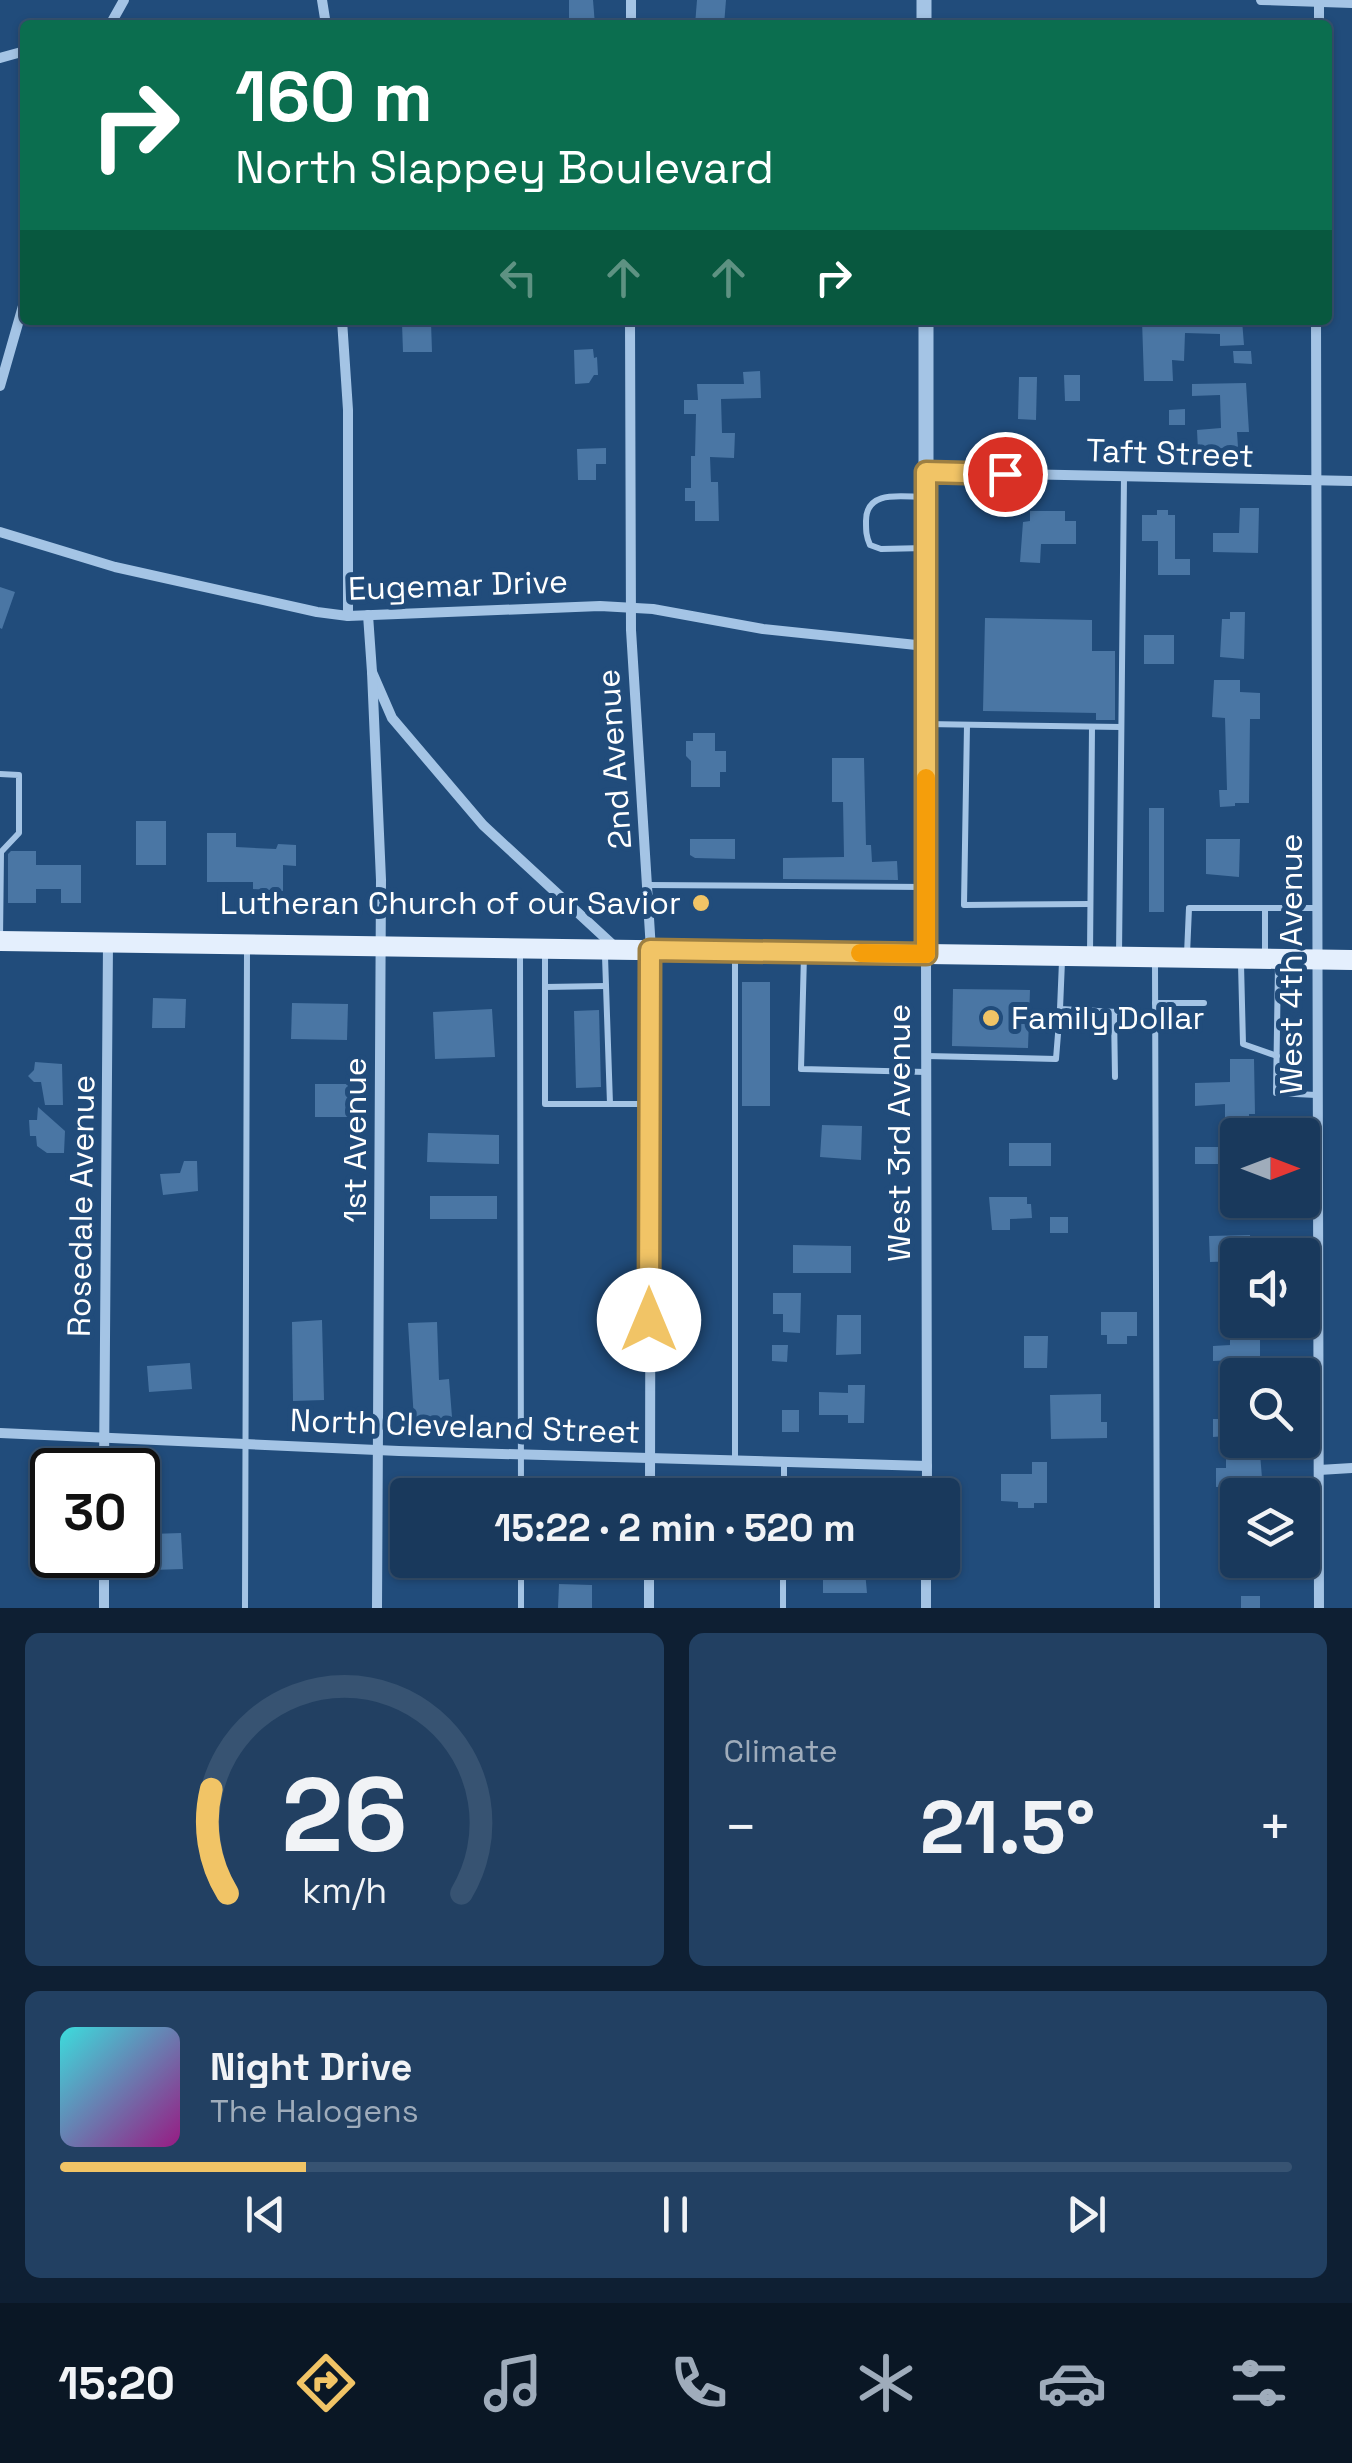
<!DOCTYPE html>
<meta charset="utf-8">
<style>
:root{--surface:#19395c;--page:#224062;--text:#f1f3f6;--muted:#9facbb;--line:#375372;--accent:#f1c466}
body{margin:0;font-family:"Space Grotesk",sans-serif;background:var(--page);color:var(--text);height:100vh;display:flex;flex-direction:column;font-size:38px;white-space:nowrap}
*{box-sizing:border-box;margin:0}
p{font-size:32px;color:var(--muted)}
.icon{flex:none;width:55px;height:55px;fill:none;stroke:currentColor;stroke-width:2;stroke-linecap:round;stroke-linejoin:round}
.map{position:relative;height:1608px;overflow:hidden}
.drawer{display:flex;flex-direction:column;gap:25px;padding:25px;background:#0e1f33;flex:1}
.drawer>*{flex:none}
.banner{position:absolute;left:20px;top:20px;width:1312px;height:305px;border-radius:10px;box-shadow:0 2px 8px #0004,0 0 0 2px var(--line);background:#0b6e4f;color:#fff;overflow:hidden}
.needle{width:65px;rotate:90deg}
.buttons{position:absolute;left:1220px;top:1118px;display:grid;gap:20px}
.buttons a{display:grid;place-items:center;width:100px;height:100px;border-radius:10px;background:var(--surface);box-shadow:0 2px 8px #0004,0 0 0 2px var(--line);font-size:50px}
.speed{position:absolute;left:30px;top:1448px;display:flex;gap:20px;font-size:50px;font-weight:700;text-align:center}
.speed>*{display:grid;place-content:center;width:130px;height:130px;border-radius:50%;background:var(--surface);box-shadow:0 2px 8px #0004,0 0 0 2px var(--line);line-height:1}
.speed .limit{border:5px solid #111;border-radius:15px;background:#fff;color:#111}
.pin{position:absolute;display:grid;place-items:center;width:85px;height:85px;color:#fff;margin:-42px;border:5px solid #fff;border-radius:50%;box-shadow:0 2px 10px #0007}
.me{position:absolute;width:110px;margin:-55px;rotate:0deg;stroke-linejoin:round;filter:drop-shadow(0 0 8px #0008)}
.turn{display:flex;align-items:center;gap:35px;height:210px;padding:0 50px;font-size:45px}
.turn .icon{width:130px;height:130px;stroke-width:2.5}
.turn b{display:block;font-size:70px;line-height:85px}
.lanes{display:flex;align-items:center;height:95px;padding:0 50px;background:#0003;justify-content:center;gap:50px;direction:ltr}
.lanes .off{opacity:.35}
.big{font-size:75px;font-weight:700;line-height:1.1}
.drawer .card{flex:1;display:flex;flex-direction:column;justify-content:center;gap:15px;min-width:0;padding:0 35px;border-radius:15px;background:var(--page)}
.drawer .dial{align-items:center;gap:0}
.dial svg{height:260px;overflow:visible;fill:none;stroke:var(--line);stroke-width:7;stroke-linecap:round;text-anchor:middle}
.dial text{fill:var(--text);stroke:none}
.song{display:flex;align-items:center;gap:30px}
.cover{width:120px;height:120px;border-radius:15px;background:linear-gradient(135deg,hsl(180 70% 55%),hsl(310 70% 35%))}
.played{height:10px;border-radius:5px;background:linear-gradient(90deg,var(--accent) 20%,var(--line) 20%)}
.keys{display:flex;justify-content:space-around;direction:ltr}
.heat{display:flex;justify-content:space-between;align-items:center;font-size:55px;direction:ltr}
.drawer .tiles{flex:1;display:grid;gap:25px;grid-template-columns:1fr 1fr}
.card:last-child{grid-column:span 2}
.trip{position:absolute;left:390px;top:1478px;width:570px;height:100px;border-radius:10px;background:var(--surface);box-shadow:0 2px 8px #0004,0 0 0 2px var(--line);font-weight:700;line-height:100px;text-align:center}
.dock{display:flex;height:160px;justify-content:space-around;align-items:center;background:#0a1725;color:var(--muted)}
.dock .icon{width:70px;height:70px}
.dock .current{color:var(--accent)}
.dock b{font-size:45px;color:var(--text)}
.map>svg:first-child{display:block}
.building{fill:#4a76a4}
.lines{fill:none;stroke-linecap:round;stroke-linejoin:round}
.service{stroke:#a4c4e5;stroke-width:6}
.minor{stroke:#a4c4e5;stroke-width:10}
.tertiary{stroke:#a4c4e5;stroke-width:15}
.primary{stroke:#e4effd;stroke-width:20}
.route-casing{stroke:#9d7f42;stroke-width:25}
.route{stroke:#f1c466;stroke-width:18}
.slow{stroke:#f59e0b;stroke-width:18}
.poi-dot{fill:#f1c466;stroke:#214c7b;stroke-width:4}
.labels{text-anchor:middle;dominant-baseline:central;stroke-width:10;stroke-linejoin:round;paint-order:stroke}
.street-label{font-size:32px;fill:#fff;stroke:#214c7b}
.poi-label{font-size:32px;fill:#fff;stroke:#214c7b;text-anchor:end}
</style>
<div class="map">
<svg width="1352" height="1608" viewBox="0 0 1352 1608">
<rect width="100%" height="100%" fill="#214c7b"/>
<g class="building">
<path d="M569,0h24l2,25h-26z"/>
<path d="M697,0h29l-2,25h-29z"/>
<path d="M1142,320h100l2,25 -24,1v-12l-35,-1 -1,28 -12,-1 1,21h-29z"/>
<path d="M431,322l1,30h-29l-1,-29z"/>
<path d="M593,349l1,9 3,-1 1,18h-4l-5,8 -14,1 -1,-34z"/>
<path d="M1233,351h18l1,13 -18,-1z"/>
<path d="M760,371l1,27 -40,1 1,34h13l-1,25 -24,-1 1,25h7l1,39h-24v-20h-10v-13h6v-32h4l1,-42h-12v-14h14l-1,-16h47l-1,-12z"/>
<path d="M1064,375h16v26h-15z"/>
<path d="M1019,377h18l-1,43 -18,-1z"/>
<path d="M1246,383l3,49h-12l1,15 -40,3 -1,-20 24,-2 -1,-33 -28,1v-12z"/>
<path d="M1185,409v16h-16v-15z"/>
<path d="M606,448v16h-10v16h-18l-1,-31z"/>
<path d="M1240,508h19l-1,45 -45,-1v-19h26z"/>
<path d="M1157,510h11v5h7v44h15v16h-32v-34h-16v-26h15z"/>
<path d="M1030,511h35v10h11v23h-35l-1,19 -20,-1 3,-40 7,-1z"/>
<path d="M0,587l15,5 -13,37 -2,-1z"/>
<path d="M1230,612h15l-1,47 -24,-2 2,-38h8z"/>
<path d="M985,618l107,2v31h23v69h-19v-7l-113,-2z"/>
<rect x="1144" y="635" width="30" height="29"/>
<path d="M1214,680h26v12l20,1v26h-10l-1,84h-14v3l-15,1 -1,-17h8l-2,-72 -13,-1z"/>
<path d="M693,733h22v18h11v21h-6v15h-29v-26l-5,-5v-15h7z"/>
<path d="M832,758h32l2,87h5l1,17 25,-1 1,19 -115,-1v-21l61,-1 -1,-55h-11z"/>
<rect x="1149" y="808" width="15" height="104"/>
<rect x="136" y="821" width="30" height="44"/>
<path d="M207,833h29v14l40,2 2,-5 18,1v21l-13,-1v26l-30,-2v-7h-46z"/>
<path d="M690,839h45v20l-40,-1 -5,-3z"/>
<path d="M1206,839h34l-1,38 -33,-3z"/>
<path d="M11,851h25v14h45v38h-20v-14h-25v14h-28v-49z"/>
<rect x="742" y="982" width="28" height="124"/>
<path d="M953,989l77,1 -2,58 -76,-2z"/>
<path d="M153,998l33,1 -1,29h-33z"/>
<path d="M292,1003l56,1 -1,36 -56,-1z"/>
<path d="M492,1009l3,48 -60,2 -2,-47z"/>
<path d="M599,1010l2,77 -25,1 -2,-77z"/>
<path d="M1230,1059h24l1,55h-6v21h-11v29h-43v-17h30v-43l-30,2v-23l35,-1z"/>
<path d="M35,1062l27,2 1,41h-18l-4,-23h-7l-6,-6 6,-6z"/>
<path d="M315,1084h33l1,33h-34z"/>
<path d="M38,1107l27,24 -1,22h-17l-10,-7 -1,-10h-6l-1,-16h8z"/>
<path d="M822,1125l40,1 -1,34 -41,-3z"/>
<path d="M428,1133l71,2v29l-72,-2z"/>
<rect x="1009" y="1143" width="42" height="23"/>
<path d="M184,1161h13l1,30 -35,4 -3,-21 20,-1z"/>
<rect x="430" y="1196" width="67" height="23"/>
<path d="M989,1197h38v7h4l1,14 -22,1v11h-18z"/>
<rect x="1050" y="1217" width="18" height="16"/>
<path d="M1250,1235l1,20h-13v6l-28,1 -1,-26z"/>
<path d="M793,1245l58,1v27h-58z"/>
<path d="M773,1293h28l-1,40 -17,-1v-18h-10z"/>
<path d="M1101,1312h36v24h-10v8h-20v-9h-6z"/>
<path d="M837,1315h24v39l-25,1z"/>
<path d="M322,1320l2,80 -31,1 -1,-79z"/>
<path d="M1230,1320h25l1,14h4v41h-24l-1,-15 -22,1v-15l17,-1z"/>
<path d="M437,1322l2,58 10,-1 3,38 -38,3 -6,-97z"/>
<path d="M1024,1336h24l-1,32h-23z"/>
<path d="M772,1345h16l-1,17 -15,-1z"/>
<path d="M190,1363l2,26 -43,3 -2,-26z"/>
<path d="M848,1385h17l-1,38h-16v-8h-29v-23l29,1z"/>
<path d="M1101,1394v28h6v16l-56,1 -1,-44z"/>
<rect x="782" y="1410" width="17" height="22"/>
<path d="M1213,1419h25v22h21l3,37h-20v8l-26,1v-19h10v-32l-13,1z"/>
<path d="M1032,1462h15v41h-13v5h-16v-6l-17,-1v-27h31z"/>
<path d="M181,1533l2,36 -31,1 -1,-36z"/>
<path d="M846,1560h18l3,33h-44v-18h23z"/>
<path d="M559,1584l33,1v23h-34z"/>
<rect x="1241" y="1596" width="19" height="12"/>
</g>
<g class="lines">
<g class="service">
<path d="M924,497c-22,0 -58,-8 -58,24 0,10 0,15 4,24l11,4 44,-1"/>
<path d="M926,724l195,3"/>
<path d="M967,725l-3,180 126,-1"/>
<path d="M0,774l19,1v58l-18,19 -1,87"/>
<path d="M648,885l277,2"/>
<path d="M1265,908v48"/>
<path d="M520,954l1,541"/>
<path d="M1187,954l2,-46h127"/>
<path d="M545,955v149h105"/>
<path d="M804,955l-3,114 125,3"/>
<path d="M1090,955l2,-228"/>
<path d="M1119,955l5,-478"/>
<path d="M605,956l5,148"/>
<path d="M735,957v503"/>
<path d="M1062,961l-2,48 95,5"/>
<path d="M1155,963l2,645"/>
<path d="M1241,964l2,80 34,12"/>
<path d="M1278,965l-2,128 40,2"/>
<path d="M545,987l61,-1"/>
<path d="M1155,1003h49"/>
<path d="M1114,1012l1,65"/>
<path d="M926,1056l130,3 4,-50"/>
<path d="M784,1495v-32"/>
<path d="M245,1608l2,-657"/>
<path d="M521,1608v-48"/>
<path d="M783,1608v-48"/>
</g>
<g class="minor">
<path d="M322,0l4,25"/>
<path d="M1261,0l91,3"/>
<path d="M110,25l14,-25"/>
<path d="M631,25v-25"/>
<path d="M1319,25v-24"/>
<path d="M0,58l25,-7"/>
<path d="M342,320l6,90v206"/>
<path d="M630,320l1,310 20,320 -1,545"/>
<path d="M1316,320l3,1288"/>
<path d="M0,386l25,-87"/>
<path d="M926,472l426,9"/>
<path d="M0,532l115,35 202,45 31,4 252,-10 53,3 110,20 163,17"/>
<path d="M368,615l4,57 20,46 91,107 131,121"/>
<path d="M372,672l9,208 -4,728"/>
<path d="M926,954l1,541"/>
<path d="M0,1433l399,18 528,15"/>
<path d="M104,1470l4,-527"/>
<path d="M1319,1470l33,-2"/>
<path d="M104,1608v-53"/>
<path d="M649,1608v-48"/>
<path d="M926,1608v-48"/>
</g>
<g class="tertiary">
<path d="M924,25v-25"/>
<path d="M926,954v-634"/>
</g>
<path class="primary" d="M0,941l1352,19"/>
</g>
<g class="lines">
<g class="route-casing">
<path id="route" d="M649,1320l1,-370 276,4v-482l79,2"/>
</g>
<use href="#route" class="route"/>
<path class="slow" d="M860,953l66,1v-176"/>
</g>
<g class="poi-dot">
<circle cx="701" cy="903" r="10"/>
<circle cx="991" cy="1018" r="10"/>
</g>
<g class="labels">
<g class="street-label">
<text transform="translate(1170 453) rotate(2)">Taft Street</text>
<text transform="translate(458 585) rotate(-2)">Eugemar Drive</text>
<text transform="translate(614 759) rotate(-94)">2nd Avenue</text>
<text transform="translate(1291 964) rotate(-90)">West 4th Avenue</text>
<text transform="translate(899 1133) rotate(-90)">West 3rd Avenue</text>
<text transform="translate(355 1140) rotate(-90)">1st Avenue</text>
<text transform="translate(81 1206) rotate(-89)">Rosedale Avenue</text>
<text transform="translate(465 1426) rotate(2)">North Cleveland Street</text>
</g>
<g class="poi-label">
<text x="681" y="903">Lutheran Church of our Savior</text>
<text x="1011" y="1018" text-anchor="start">Family Dollar</text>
</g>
</g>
</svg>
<div class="buttons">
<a><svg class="needle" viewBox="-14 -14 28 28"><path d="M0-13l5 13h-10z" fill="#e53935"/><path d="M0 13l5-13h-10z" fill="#9facbb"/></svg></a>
<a><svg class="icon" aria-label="sound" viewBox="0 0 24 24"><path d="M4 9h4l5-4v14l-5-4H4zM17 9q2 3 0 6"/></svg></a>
<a><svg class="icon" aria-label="search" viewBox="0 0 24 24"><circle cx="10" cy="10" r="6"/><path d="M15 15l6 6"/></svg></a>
<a><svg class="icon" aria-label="layers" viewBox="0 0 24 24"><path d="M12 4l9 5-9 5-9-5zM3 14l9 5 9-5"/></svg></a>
</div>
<div class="speed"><div class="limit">30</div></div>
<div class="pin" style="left:1005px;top:474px;background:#d93025"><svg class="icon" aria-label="arrive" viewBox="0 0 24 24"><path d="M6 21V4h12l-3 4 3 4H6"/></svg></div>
<svg class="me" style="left:649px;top:1320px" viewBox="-20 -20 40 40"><circle r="19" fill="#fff"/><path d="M0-13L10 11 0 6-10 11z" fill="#f1c466"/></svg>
<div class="trip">15:22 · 2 min · 520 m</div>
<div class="banner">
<div class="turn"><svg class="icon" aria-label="right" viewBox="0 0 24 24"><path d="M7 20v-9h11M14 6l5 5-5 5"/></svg><div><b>160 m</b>North Slappey Boulevard</div></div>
<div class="lanes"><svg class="icon off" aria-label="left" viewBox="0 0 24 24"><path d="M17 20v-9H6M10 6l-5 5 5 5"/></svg><svg class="icon off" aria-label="ahead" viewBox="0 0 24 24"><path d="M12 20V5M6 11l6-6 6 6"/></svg><svg class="icon off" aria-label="ahead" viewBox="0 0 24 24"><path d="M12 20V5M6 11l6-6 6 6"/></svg><svg class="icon" aria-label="right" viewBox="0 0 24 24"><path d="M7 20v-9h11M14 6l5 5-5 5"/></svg></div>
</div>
</div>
<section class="drawer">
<div class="tiles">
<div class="card dial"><svg viewBox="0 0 100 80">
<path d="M14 69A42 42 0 1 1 86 69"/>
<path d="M14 69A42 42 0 0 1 9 37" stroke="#f1c466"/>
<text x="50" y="56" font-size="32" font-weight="700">26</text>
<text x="50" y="72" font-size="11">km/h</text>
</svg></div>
<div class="card"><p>Climate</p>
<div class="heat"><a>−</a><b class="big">21.5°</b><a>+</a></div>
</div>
<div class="card">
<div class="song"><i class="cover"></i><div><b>Night Drive</b><p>The Halogens</p></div></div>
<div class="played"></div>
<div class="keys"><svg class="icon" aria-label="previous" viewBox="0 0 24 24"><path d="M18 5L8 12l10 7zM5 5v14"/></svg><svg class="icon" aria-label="pause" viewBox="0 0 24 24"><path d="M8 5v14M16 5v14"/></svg><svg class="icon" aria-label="next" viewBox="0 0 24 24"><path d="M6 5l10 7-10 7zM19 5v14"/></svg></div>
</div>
</div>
</section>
<nav class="dock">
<b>15:20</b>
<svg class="icon current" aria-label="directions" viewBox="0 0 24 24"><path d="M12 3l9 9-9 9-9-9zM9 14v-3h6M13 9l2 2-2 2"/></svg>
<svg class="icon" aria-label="music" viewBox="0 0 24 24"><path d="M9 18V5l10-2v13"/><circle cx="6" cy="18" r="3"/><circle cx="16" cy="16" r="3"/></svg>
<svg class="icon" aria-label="phone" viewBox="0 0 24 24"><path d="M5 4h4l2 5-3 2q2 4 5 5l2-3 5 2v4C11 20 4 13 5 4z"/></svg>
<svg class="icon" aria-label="climate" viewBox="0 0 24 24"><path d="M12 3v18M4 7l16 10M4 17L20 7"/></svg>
<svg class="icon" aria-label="car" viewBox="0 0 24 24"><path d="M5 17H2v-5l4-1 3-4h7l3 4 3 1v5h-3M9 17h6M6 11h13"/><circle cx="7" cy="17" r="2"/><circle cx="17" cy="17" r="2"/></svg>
<svg class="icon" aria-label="filters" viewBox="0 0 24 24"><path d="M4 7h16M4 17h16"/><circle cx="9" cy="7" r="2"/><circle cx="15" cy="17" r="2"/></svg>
</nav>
